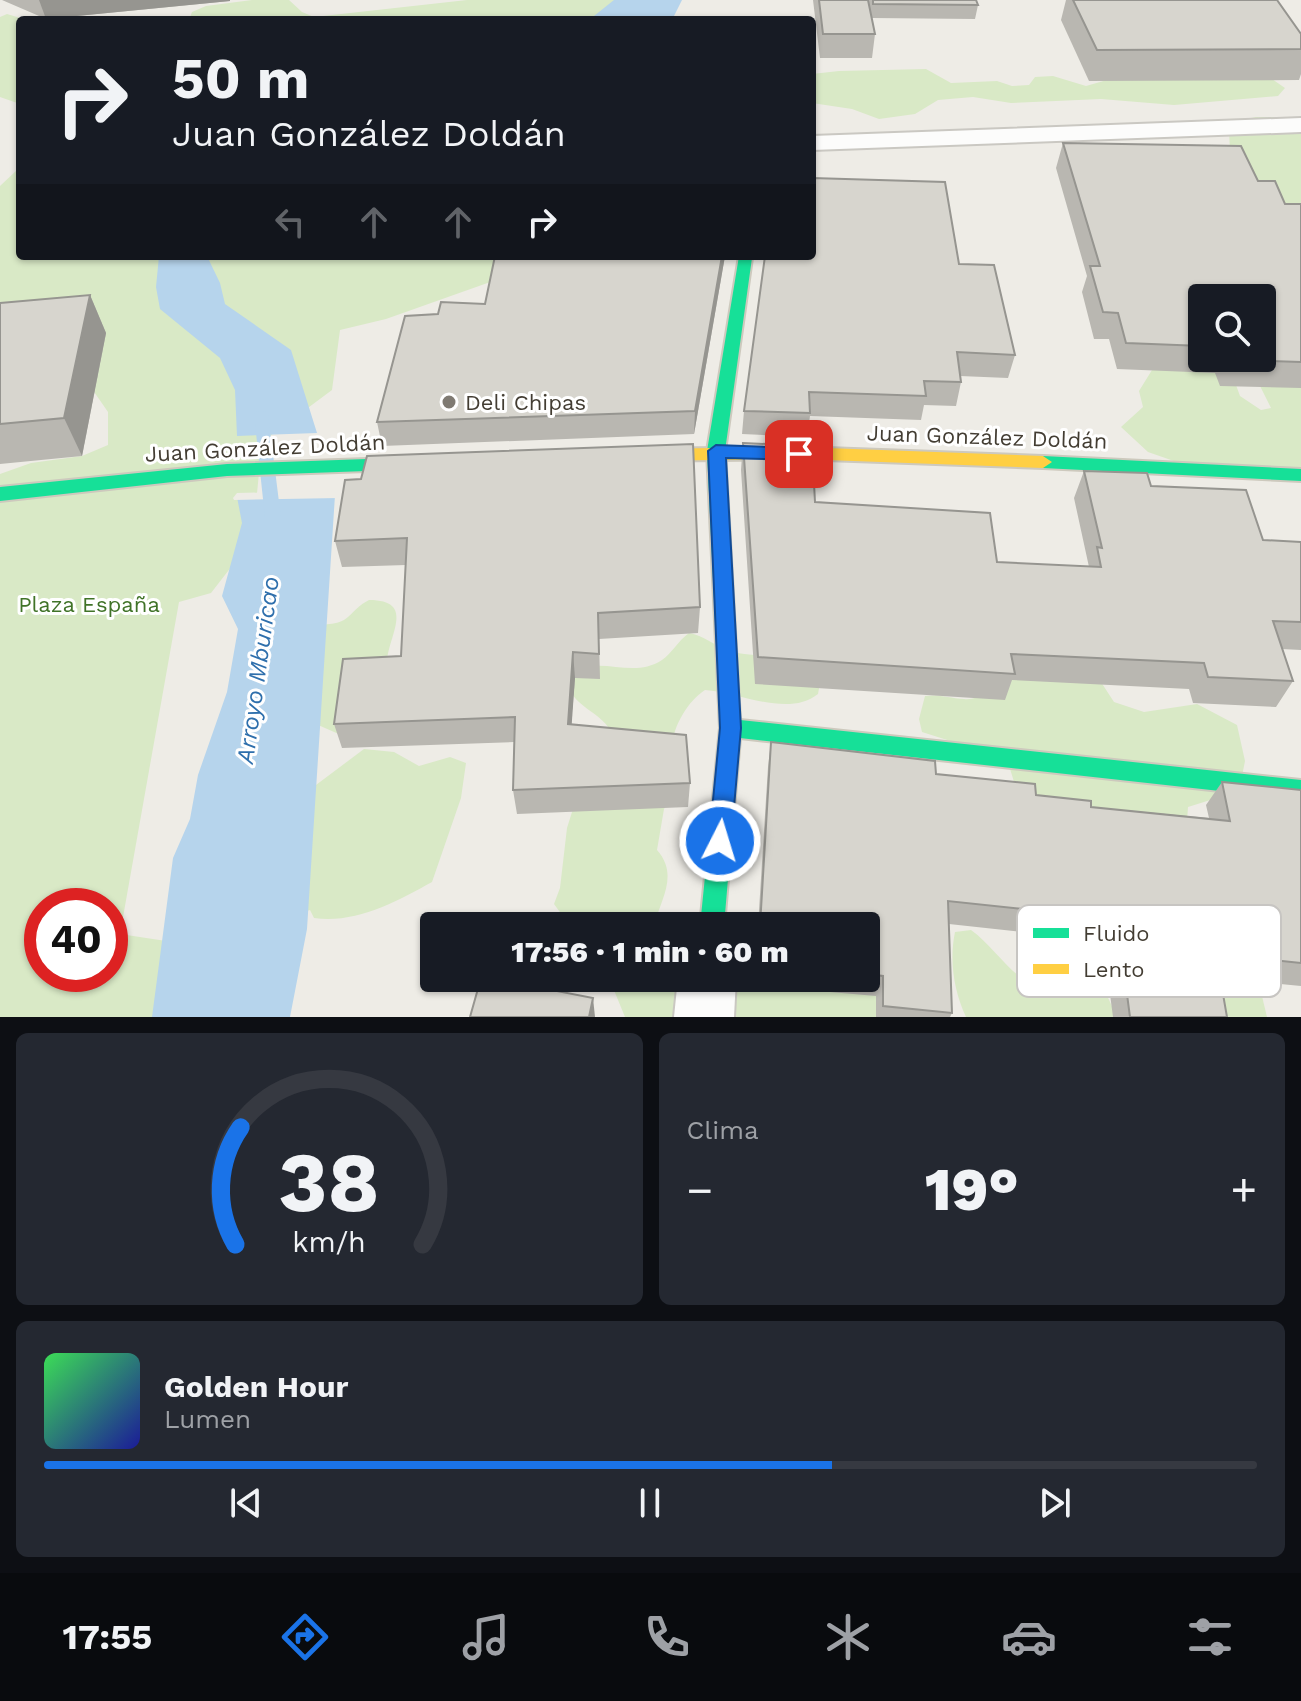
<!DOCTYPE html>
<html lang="es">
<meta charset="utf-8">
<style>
:root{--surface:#171b24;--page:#242831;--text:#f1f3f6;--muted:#9ea1a6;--line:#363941;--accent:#1a73e8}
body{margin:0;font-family:"Work Sans",sans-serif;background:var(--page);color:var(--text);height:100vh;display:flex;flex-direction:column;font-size:30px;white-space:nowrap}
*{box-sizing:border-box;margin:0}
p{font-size:26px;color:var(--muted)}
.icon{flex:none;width:44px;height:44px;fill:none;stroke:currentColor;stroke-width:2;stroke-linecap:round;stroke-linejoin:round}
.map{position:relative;height:1017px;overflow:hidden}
.panel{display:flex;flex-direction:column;gap:16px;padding:16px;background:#0d0f14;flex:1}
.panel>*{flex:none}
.hud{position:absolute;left:16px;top:16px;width:800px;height:244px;border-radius:8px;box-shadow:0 2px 6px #0004;background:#171b24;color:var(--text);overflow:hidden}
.buttons{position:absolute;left:1188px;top:284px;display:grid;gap:16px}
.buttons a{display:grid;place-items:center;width:88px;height:88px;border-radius:8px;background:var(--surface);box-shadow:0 2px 6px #0004;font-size:40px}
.speed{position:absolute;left:24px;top:888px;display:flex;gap:16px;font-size:40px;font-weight:700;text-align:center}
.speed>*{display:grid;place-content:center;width:104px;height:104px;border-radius:50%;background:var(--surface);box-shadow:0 2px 6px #0004;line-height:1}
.speed .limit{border:12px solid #d22;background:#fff;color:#111}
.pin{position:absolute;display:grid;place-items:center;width:68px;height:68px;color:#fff;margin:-34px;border-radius:16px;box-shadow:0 4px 12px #0006}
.me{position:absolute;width:88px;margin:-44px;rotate:5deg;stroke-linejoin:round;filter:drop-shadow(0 0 6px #0008)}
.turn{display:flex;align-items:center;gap:28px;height:168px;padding:0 24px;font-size:36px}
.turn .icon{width:104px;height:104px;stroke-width:2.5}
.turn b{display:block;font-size:56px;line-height:68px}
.lanes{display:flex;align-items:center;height:76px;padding:0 24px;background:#0003;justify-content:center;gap:40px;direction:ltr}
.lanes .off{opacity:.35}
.big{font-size:60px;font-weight:800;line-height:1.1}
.panel .card{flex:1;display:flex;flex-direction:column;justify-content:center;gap:12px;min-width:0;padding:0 28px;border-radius:12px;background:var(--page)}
.panel .dial{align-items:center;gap:0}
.dial svg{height:208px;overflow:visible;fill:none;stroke:var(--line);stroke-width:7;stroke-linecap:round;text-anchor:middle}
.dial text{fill:var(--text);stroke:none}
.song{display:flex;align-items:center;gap:24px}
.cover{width:96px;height:96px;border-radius:12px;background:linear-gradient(135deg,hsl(130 70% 55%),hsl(240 70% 35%))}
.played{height:8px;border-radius:4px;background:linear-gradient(90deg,var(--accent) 65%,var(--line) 65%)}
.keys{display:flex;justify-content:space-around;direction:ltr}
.heat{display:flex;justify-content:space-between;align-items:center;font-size:44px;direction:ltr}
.panel .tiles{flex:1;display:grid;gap:16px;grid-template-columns:1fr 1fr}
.card:last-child{grid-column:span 2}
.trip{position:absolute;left:420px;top:912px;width:460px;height:80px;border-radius:8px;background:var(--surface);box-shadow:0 2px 6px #0004;font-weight:800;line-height:80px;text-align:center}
.menu{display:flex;height:128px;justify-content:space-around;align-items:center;background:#090b0e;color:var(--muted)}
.menu .icon{width:56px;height:56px}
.menu .selected{color:var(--accent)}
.menu b{font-size:36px;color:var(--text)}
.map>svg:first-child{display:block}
.green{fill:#d9e9c6;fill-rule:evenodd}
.water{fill:#b6d4ec}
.pier{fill:#eeece6}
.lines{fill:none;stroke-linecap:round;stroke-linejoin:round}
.stream{fill:#b6d4ec;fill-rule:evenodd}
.lane-casing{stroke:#cac8c2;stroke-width:4}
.street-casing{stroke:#cac8c2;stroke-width:4}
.fast-casing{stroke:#cdc9bd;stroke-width:4}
.slow-casing{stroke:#cdc9bd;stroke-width:4}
.lane{fill:#fcfcfb;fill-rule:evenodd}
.street{fill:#fcfcfb;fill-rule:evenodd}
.fast{fill:#16e098;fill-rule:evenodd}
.slow{fill:#ffcf43;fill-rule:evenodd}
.wall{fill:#b9b7b1;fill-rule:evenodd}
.shaded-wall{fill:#969590}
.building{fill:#d7d5ce;stroke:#969590;stroke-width:2}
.route{fill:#1a73e8;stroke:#114b97;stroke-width:2}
.poi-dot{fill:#7f7a72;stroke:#fff;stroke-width:3}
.labels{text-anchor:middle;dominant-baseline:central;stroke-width:6;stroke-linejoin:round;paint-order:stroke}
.poi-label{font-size:22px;fill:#433d33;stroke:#fff;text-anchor:start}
.street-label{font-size:22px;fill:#433d33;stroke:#fff}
.park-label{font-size:22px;fill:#407328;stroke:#fff}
.water-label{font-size:24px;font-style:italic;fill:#2e6fac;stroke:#fff}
.key{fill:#fff;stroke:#c7c5c2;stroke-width:2}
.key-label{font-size:22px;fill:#433d33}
</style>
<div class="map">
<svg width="1301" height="1017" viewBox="0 0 1301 1017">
<rect width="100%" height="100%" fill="#eeece6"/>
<g class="green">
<path d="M252,0h37l13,12 12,5 153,-17h154l-16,20h-416l3,-8 14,-6z"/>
<path d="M7,14l20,6h-7v84l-20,-7v-80z"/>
<path d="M926,69l25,14 46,-2 15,5 17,-1 6,-8 18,-1 33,10 28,-8 158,1 13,9 -7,8 -104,9 -73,-6 -90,4 -38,-6 -35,3 -23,14 -36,5 -27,-10 -40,-6v-29l27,-3z"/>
<path d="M1256,117h22l23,9v114l-71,-90 -1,-19 4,-9z"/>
<path d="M20,163v93h497l-1,17 -130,46 -46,11 -8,60 -70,52 -7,72 -13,39 -31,40 -32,9 -59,332 125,19 15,64h-260v-543l31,-11 51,-7 26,-11v-33l-18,-26 -90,13v-213l17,-16zM42,906h68v68h-68z"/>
<path d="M1149,355l53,3 27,8 11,30 21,14 10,-2 -12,-24 42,-11v106l-110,-12 -43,-15 -27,-25 22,-20 -4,-16 13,-21z"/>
<path d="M369,600c47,0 20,35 18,61l-46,74 -39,-17 7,-93c13,-1 29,1 39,-8 8,-7 11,-12 21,-17z"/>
<path d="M689,633c15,3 23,11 36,16 23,9 48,6 72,5l23,29 -2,11c-30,24 -79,-2 -113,-4 -17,11 -31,35 -33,55 0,12 5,28 8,39l-16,25 -7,41c22,25 4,48 -3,76h-84l-16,-22 6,-16 7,-60 5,-16 41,-76c-9,-26 -48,-29 -45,-60 7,-3 16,-9 24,-10 24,-2 47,9 70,-6 10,-7 16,-19 27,-27z"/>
<path d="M1009,675l90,4 15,23 30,10 53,-8 40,21 8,36 -6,30 -51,16 -1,14 -45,33 -127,-69 -8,-26 -85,-27 -3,-13 6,-23c14,-2 24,2 39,3 17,2 31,-14 45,-24z"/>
<path d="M364,749l30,3 25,14 31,-9 16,6 -5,35 -29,84c-36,20 -77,42 -118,36l-4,-8 -50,15 41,-134 15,-6z"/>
<path d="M869,903l42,114h-286l-16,-39h257z"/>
<path d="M971,930c25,18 39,47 69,58l22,-21 12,-8 22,13 21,45h-151c-12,-26 -17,-56 -11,-85z"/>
<path d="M1247,976l14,16 6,25h-77l25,-36z"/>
</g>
<g class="water">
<path d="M614,0h68l-10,20h-83z"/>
<path d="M207,256l13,27 5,21 66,46 26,83 -80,3 -2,-46 -15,-32 -60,-49 -4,-22 3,-31z"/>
<path d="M335,495l-28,434 -17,88h-138l21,-159 17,-39 8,-44 29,-83 11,-63 -16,-33 20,-73 -5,-26z"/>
</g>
<path class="pier" d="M335,491l4,7 -105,2 -1,-2 4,-5z"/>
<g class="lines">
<path class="stream" d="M261,409l7,5 13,104 -8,6 -8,-6 -11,-104z"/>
<g class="lane-casing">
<path id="lane" d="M1301,118v14l-489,18v-14z"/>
</g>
<g class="street-casing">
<path id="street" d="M678,978h58l-2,39h-60z"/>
</g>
<g class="fast-casing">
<g id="fast">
<path d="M739,256l13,2 -27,193 15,269 561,60v20l-561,-62 -16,188h-24l20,-198 -13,-277z"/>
<path d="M1043,456l258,13v12l-258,-13 -9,-6z"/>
<path d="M423,457l9,6 -9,6 -196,7 -227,25v-14l227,-23z"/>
</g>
</g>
<g class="slow-casing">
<path id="slow" d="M799,447l244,9 9,6 -9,6 -244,-9 -167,2 -9,-6 9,-6z"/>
</g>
<use href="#lane" class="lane"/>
<use href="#street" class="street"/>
<use href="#fast" class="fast"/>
<use href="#slow" class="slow"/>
</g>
<g class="wall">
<path d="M2,0h228v1l-184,18z"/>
<path d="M813,0h163l2,5 -3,14 -103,-1 3,16 -3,24h-52z"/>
<path d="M1066,0h211l24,34v40l-2,6 -210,1 -28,-61z"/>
<path d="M1063,143l195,38 27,23h16v184l-81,-2 -5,-13 -98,-4 -8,-30h-15l-12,-47 5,-16 -31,-108zM1202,298l60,60h-60z"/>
<path d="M495,256h230l-31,178 -312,12 -5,-24 61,-108 47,-10z"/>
<path d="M764,256h48l147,8 56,91 -7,23 -48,-2 1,6 -5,24 -32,-1 -3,15 -111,-4 -3,21 -65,-3 2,-23 21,-154z"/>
<path d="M90,295l16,38 -24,123 -82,8v-161z"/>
<path d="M743,443l72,59 182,60 92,5 -15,-69 10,-27 67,15 112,54 38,2v108l-19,-1 11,32 -17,26 -83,-4 -4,-14 -177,-9 -7,20 -250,-16 -14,-214z"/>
<path d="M345,480l355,127 -2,26 -99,6 1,40 -25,-1 -4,46 119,59 -2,24 -171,7 -4,-24 1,-48 -172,6 -8,-24 67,-68 5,-91 -64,2 -7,-26z"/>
<path d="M771,742l165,32 155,33 118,11 -3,-13 16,-23 79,8v196l-81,-8 7,39h-114l-10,-76 -154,-17 3,89 -2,4h-74v-21l-69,-6v-12h59v-52h-108l10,-159z"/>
</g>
<g class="shaded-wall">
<path d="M39,0h191v1l-184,18z"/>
<path d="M722,256h3l-31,178 1,-23z"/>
<path d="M90,295l16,38 -24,123 -18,-38z"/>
<path d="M573,652l2,26 -5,70 -2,-24z"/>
<path d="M593,998l2,19h-6z"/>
</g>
<g class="building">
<path d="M819,0h49l7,34h-52z"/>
<path d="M873,0h103l2,5 -105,-1z"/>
<path d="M1073,0h204l24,34v15l-204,1z"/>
<path d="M1063,143l178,3 17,35h17l10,23h16v158l-70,-2v-2h31v-60h-60v48l-76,-3 -8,-30 -15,-1 -13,-46h10z"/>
<path d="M812,178l133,4 14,82 35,1 21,90 -58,-3 4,30 -37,-1 2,15 -117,-4 1,21 -66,-2 21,-155h47z"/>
<path d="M495,256h227l-27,155 -318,11 28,-106 33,-2 3,-12 44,2z"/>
<path d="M90,295l-26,123 -64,6v-121z"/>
<path d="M743,443l69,3 3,56 175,11 7,49 104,5 -4,-20 5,1 -18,-77 63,2 4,13 95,4 17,50 38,2v80l-28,-1 20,60 -85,-4 -4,-14 -193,-9 4,20 -257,-17z"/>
<path d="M693,444l7,163 -102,6 1,41 -26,-2 -5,72 118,11 4,48 -177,7 2,-73 -181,7 9,-65 58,-3 6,-118 -72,3 10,-61 16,-1 6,-23z"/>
<path d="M771,742l164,19 1,13 99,10 1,11 55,6v6l139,14 -8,-39 79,8v173l-85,-9 11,63h-97l-13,-98 -169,-18 4,112 -69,-7v-30l-17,-2v-48h-106z"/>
<path d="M481,978h9l103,20 -4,19h-119z"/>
</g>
<path class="route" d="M716,445l83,3 9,6 -9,6 -73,-2 15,270 -10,113 -3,7 -8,3 -8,-3 -3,-7 11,-113 -12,-277z"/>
<circle class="poi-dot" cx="449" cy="402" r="8"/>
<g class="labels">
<g class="poi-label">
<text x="465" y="402">Deli Chipas</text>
</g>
<g class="street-label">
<text transform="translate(987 437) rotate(2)">Juan González Doldán</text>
<text transform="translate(265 448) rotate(-3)">Juan González Doldán</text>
</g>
<g class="park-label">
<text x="89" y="604">Plaza España</text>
</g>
<g class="water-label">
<text transform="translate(258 670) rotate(-82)">Arroyo Mburicao</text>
</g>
</g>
<rect x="1017" y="905" width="264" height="92" rx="12" class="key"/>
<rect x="1033" y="928" width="36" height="10" fill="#16e098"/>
<rect x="1033" y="964" width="36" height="10" fill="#ffcf43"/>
<g class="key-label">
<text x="1083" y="941">Fluido</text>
<text x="1083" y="977">Lento</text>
</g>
</svg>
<div class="buttons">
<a><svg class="icon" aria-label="search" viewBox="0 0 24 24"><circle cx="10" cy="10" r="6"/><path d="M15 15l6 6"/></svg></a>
</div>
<div class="speed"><div class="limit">40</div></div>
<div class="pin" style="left:799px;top:454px;background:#d93025"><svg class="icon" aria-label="arrive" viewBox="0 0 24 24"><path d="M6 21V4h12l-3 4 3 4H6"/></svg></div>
<svg class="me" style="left:720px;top:841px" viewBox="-20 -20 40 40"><circle r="17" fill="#1a73e8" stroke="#fff" stroke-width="3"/><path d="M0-11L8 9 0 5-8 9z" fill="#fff"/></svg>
<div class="trip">17:56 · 1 min · 60 m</div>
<div class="hud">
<div class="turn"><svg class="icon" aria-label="right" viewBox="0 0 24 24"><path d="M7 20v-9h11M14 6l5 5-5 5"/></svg><div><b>50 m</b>Juan González Doldán</div></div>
<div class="lanes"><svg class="icon off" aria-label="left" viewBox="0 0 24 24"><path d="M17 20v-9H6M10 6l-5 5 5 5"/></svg><svg class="icon off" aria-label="ahead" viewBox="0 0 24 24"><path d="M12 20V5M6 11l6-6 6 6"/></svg><svg class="icon off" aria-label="ahead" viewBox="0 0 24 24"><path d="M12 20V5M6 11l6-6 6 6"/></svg><svg class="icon" aria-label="right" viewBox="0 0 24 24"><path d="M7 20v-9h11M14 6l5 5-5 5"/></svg></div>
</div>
</div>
<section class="panel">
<div class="tiles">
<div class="card dial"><svg viewBox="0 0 100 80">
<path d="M14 69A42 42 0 1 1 86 69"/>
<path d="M14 69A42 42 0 0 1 16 24" stroke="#1a73e8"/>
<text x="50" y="56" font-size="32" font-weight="700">38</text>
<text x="50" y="72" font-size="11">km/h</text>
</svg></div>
<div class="card"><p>Clima</p>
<div class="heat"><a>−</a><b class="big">19°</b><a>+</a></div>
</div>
<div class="card">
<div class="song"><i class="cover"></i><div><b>Golden Hour</b><p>Lumen</p></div></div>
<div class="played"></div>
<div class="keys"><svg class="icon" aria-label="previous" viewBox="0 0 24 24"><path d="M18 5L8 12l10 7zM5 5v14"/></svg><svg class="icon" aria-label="pause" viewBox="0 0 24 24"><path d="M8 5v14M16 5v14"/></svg><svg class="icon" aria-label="next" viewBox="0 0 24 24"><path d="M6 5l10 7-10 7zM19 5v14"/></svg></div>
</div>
</div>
</section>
<nav class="menu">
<b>17:55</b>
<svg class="icon selected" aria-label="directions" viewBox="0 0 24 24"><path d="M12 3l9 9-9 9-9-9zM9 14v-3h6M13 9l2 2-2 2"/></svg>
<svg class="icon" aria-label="music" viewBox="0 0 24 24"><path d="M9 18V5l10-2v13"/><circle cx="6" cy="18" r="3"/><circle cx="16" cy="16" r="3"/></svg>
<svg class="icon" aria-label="phone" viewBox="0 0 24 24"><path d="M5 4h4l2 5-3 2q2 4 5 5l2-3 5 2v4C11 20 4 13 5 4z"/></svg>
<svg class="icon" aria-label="climate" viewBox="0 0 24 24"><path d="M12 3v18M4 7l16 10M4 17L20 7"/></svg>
<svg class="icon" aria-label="car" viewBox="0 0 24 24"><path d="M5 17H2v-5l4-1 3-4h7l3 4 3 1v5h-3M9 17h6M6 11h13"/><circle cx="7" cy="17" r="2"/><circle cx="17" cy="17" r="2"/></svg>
<svg class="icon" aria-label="filters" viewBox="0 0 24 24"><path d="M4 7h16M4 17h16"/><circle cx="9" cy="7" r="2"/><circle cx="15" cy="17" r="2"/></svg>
</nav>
